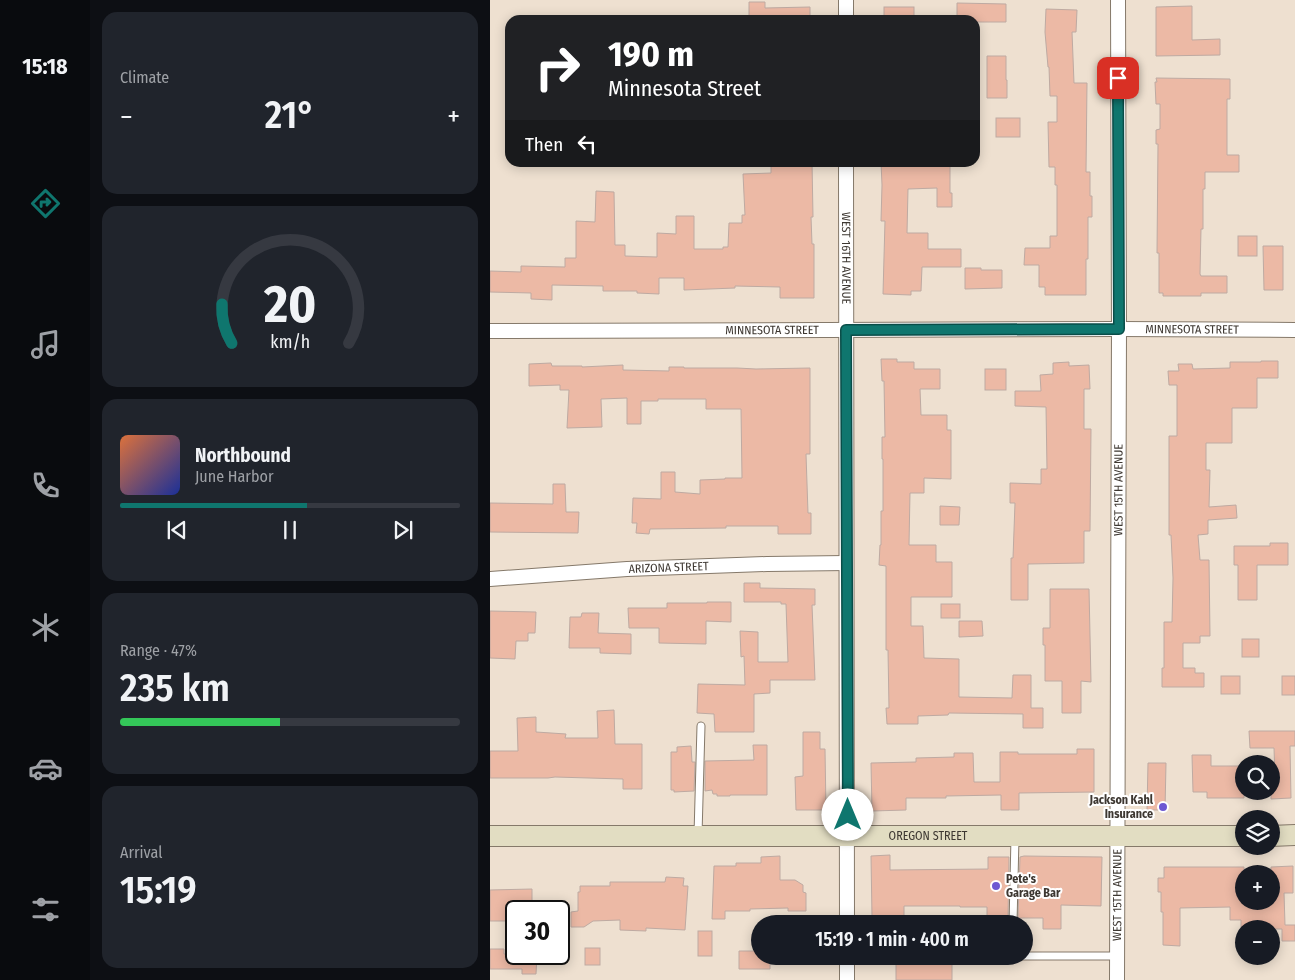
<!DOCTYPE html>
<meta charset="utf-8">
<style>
:root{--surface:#171b24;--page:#20242c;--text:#f1f3f6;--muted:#9ea1a6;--line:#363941;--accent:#0f766e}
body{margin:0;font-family:"Fira Sans Condensed",sans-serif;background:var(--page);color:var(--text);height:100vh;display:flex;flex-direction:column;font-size:19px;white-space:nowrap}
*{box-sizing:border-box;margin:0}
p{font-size:16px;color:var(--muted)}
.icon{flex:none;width:28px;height:28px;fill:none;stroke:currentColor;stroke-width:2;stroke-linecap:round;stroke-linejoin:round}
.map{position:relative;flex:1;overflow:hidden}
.drawer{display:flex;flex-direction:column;gap:12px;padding:12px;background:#0d0f14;width:400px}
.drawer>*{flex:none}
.banner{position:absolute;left:15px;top:15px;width:475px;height:152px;border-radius:15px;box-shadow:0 2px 12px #0003;background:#202124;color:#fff;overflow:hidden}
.buttons{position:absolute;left:745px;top:755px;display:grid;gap:10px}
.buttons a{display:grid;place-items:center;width:45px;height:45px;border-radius:50%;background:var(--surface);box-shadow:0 2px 12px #0003;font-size:25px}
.speed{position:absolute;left:15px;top:900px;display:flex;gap:10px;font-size:25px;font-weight:700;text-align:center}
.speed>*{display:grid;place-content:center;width:65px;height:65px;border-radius:50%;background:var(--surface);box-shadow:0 2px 12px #0003;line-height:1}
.speed .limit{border:2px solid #111;border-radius:8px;background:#fff;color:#111}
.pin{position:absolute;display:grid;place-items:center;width:42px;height:42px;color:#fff;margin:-21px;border-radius:10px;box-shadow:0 2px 8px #0006}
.me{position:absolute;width:55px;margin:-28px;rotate:0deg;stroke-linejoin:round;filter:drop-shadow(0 0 4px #0008)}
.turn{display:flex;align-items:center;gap:18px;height:105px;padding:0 20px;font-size:22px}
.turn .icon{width:65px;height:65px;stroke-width:2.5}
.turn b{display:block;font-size:35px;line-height:42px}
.then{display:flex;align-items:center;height:48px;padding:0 20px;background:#0003;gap:10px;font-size:19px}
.big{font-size:38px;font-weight:600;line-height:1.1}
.drawer .tile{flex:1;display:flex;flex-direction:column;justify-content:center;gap:8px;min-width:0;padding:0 18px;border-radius:15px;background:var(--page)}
.drawer .dial{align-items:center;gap:0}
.dial svg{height:130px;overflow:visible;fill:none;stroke:var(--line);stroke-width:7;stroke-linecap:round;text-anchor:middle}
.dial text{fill:var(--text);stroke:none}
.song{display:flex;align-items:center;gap:15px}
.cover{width:60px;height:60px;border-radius:8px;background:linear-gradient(135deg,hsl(20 70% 55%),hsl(230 70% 35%))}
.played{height:5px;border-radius:2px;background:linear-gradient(90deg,var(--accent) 55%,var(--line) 55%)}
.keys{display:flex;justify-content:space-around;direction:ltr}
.heat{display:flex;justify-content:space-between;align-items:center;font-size:28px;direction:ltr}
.charge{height:8px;border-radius:4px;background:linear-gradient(90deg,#34c759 47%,var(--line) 0)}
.trip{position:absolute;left:261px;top:915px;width:282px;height:50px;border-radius:25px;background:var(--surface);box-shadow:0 2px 12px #0003;font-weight:600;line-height:50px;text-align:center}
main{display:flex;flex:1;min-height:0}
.tab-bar{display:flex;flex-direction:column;width:90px;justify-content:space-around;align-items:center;background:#090b0e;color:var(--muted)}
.tab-bar .icon{width:35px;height:35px}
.tab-bar .active{color:var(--accent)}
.tab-bar b{font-size:22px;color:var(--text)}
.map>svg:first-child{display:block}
.building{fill:#ecb9a5;stroke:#beaaa2}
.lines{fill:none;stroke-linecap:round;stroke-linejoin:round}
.lane-casing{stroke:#85796a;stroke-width:9}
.street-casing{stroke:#85796a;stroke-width:16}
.secondary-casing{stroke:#85796a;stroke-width:22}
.lane{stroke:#fff;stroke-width:7}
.street{stroke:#fff;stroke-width:14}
.secondary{stroke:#e2ddc2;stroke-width:20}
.route-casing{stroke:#0a4d48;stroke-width:12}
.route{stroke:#0f766e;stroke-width:9}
.poi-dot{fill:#6d58d2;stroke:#fff;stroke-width:2}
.labels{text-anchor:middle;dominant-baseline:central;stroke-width:4;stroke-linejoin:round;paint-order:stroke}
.street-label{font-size:12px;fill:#3d3731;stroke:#fff}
.poi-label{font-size:12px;font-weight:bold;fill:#3d3731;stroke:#fff;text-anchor:end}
</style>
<main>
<nav class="tab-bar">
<b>15:18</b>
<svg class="icon active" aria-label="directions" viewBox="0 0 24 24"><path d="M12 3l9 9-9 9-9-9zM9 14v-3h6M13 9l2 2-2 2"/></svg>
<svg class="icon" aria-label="music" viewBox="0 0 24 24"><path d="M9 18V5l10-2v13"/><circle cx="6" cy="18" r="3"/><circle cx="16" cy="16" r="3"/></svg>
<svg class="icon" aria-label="phone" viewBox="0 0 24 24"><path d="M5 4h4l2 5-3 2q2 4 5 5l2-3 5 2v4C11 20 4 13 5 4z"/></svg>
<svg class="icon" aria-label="climate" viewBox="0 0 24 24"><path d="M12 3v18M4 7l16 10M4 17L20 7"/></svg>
<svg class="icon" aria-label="car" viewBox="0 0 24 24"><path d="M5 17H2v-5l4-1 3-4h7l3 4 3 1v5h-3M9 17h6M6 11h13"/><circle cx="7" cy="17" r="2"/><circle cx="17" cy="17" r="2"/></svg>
<svg class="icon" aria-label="filters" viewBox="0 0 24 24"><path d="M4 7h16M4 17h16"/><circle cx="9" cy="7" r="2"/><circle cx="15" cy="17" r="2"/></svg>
</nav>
<section class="drawer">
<div class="tile"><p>Climate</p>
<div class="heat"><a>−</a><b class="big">21°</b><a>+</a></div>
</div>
<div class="tile dial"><svg viewBox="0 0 100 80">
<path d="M14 69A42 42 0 1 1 86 69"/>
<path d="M14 69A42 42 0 0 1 8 45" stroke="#0f766e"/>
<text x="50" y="56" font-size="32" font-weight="700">20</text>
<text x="50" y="72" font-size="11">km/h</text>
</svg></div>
<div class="tile">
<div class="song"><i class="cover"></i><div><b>Northbound</b><p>June Harbor</p></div></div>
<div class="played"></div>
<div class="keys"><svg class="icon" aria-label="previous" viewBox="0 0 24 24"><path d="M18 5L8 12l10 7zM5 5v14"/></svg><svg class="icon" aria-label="pause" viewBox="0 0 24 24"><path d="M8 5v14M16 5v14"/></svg><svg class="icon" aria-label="next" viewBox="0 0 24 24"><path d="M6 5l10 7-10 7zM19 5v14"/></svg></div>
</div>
<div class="tile"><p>Range · 47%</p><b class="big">235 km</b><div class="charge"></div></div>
<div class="tile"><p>Arrival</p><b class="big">15:19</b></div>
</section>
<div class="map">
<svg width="805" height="980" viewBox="0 0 805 980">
<rect width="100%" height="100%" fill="#eee0d0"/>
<g class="building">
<path d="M259,2h16v6l45,-1v13h-61z"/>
<path d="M467,3l49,1v18h-31v-2h-18z"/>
<path d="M702,6v34l28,-1v16l-64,1v-49z"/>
<rect x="394" y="7" width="30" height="13"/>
<path d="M556,9l31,1 -1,22h-4l2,51h13l-1,89h4v24h2v21h-4v42h-2v36h-41v-8h-6v-22h-15l1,-17h25v-12h7v-51h-2v-18h-6l-1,-45h9v-26h-7l-1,-29h-1l-3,-35z"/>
<path d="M497,56h19v24h1v18h-20z"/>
<path d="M666,78l74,1v20h-3v56h12v17h-34v17h-2v40h-2l-1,45 1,2h26v17h-26v3h-38v-3h-4v-40h-2l1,-109h-2v-14l4,-1v-25h-4l-1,-22h2z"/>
<rect x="506" y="118" width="24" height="19"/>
<path d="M281,162h41l1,55h-2l1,27h2v54h-34v-11l-45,-1v2l-51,2v-12h-25v16l-22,-1v-2h-34v-5l-51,-1v15l-21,-1v-6l-41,-1v-21l31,1v-6l44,1v-9h11v-37l19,1 1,-31 18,1 1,53h10v11l32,1v-24l19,1v-18h18v33h29v-2h5l1,-24h13v-8h3l-2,-41 28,-1z"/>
<path d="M391,162h69v31h2v14h-15v-19l-29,1 -1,44h21v16h33v18h-39l-1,24h-10v4l-28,-1 2,-73h-4l1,-36z"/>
<rect x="748" y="236" width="19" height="20"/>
<path d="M773,246h20v44h-19z"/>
<path d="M475,268h16v2h21v18l-37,1z"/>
<path d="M391,359h16v3h17v7h26v20h-20l1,26h26v15h4v49l-27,-1v15h-14l-1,52h27v17h16v35h-41v29h12l1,32 35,1v38l53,1 1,-23h18v33h12v20h-20v-14l-74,-1 -1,2 -30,1v8h-31l-1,-16h3l-1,-58h-2v-84l-7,-1 1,-20h1v-34h2v-52h-1v-22h3l-1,-56h-2z"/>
<path d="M771,361h17v17h-21v30h-25v35h-26v27h4l-1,37 27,-2 1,13 -29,2v14l-10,1 2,25h9l1,76h-10v7h-17v25h12v5h9v14h-42v-19h2v-46h8l1,-44 -2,-43h-2v-99h8v-51h-8l-1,-14h11l-1,-7h14l1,5 37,-1v-6h31z"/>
<path d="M579,362v4l20,-1 1,24h-6v40h7l-1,102h-6v32l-56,1v36h-17v-42h2l2,-55h-5v-20l31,1v-15h6l-1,-62 -31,-1v-15h26l-1,-16 13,-1v-11z"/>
<path d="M61,363l1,3h30v1l41,-2v5l46,1v-4h15v1h53l19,1 54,-1v86h-4l2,59h3v21h-33v-8h-52v2l-76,1 -1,5 -13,-1 1,-10h-5l1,-25 28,1v-27h14v20l25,2v-14l25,-1v-1h17l-1,-69h-35v-10h-48v2h-17v23h-14v-26l-26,1 1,28 -35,1 2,-38h-9v-5l-31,1v-22z"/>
<rect x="495" y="369" width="21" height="21"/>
<path d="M63,484h12l1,28h13l-1,21 -88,-1v-29l63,1z"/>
<path d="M450,506l20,1 -1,18h-19z"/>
<path d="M780,543h18v22h-31v35h-19v-35h-4v-19h36z"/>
<path d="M254,583h16v5l55,1v16h-3l3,75h-45v13l-16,1v38h-39l-1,-18 -17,-1 1,-29 47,1 -1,-29 -3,1 -1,-26 18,1v30h30l-2,-58h-5v-2h-37z"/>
<path d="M560,589h39l2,93 -10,-1v32h-19v-32h-17v-36h-2v-17h7z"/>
<path d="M217,602h24v20l-25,-1v23l-47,-1v-15h-30l-1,-20h39v-5h40z"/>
<rect x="451" y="604" width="19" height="14"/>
<path d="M0,611l46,1 -1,21h-7v8h-12l-1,18 -25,-1z"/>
<path d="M92,613h17l-1,20 33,1v20l-31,-1v-5h-31l1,-31h11z"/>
<path d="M469,621h23l1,15 -24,1z"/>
<rect x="752" y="639" width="17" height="18"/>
<rect x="731" y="676" width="19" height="18"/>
<rect x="792" y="676" width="13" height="19"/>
<path d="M124,710l1,34h27v45h-19v-10l-68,-2 -7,1h-58v-27h28l-1,-33 19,-1v15l30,2 -1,4h33l-1,-27z"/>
<path d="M759,731h46v15h-5l1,52 -20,1v-21h4l-1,-30h-24z"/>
<path d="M313,732h17v17h5l1,61h-30l-1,-33 8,-1z"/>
<path d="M263,745h14v50h-37v1h-13v-2h-4l-1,-4 -7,1v-30l49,-1z"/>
<path d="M201,746l1,16h3l-1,29 -20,1v-2h-3v-38h6v-5z"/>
<path d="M587,749h17v43l-75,1v17h-18v-15l-55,1v2h-40v12l-34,1 -1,-48 45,-1v-4l38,-1v-4h19l1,29h26v-30h18v2h59z"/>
<path d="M702,755h19v11h33v32h-37v-6h-14z"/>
<path d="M658,763h18l-1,47h-18z"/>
<path d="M400,855v15l98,-1v-12h21l-1,61h-4v6h-17v-17h-27v-1h-56v18h-17l-1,-7h-14l-1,-61z"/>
<path d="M290,856v24h15l8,5v7l3,1v18h-18v-3l-38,1v2h-25v8h-13l2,-53h22v-3h25v-6z"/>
<path d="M534,856l78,1 -1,49 -40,-1v24h-18v-11h-25l2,-61z"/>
<path d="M803,866v27h-9l1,32h10v16h-13v-12h-41v-9h-11v-13l-50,1v38l-17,-1v-33h-2v-20h-3v-14h6v-11h80v34h27v-34z"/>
<path d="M176,877l18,1 -1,8h5l-3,44 -39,-2v3l-26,-1v-10l-27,1 -9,6h-13v-15l7,-1v-19h2v-6h30v-4h55z"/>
<path d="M42,889v22h-16v10h-26v-31z"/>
<rect x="208" y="931" width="14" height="25"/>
<rect x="95" y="948" width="15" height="17"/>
<path d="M0,949h14v5h33l-1,20h-14v-5h-32z"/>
<path d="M249,951h21v5h10v13h-31z"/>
<rect x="406" y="956" width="56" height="24"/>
</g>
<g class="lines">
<g class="lane-casing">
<g id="lane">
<path d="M208,835l3,-109"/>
<path d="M523,924l2,-87"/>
<path d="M522,956h105"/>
</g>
</g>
<g class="street-casing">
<g id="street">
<path d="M356,0v20"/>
<path id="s1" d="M356,162l1,762"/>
<path id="s2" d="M0,331l629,-2 176,1"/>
<path id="s3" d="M0,579l137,-10 140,-5 79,-1"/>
<path d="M357,980v-24"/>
<path id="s4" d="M627,980l2,-651 -1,-329"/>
</g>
</g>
<g class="secondary-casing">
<g id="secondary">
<path id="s5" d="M0,836h754"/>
<path d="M781,836l24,-1"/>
</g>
</g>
<use href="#lane" class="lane"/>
<use href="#street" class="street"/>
<use href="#secondary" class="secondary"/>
</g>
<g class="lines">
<g class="route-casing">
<path id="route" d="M358,815l-2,-485 273,-1 -1,-251"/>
</g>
<use href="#route" class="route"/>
</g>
<g class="poi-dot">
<circle cx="673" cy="807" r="5"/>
<circle cx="506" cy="886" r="5"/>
</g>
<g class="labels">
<g class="street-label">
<text stroke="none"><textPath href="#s1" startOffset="96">WEST 16TH AVENUE</textPath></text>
<text stroke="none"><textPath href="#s2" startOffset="282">MINNESOTA STREET</textPath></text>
<text stroke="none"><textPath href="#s2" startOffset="702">MINNESOTA STREET</textPath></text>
<text stroke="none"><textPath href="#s4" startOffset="490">WEST 15TH AVENUE</textPath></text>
<text stroke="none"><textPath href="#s3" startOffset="179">ARIZONA STREET</textPath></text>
<text stroke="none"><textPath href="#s5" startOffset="438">OREGON STREET</textPath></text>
<text stroke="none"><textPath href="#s4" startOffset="85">WEST 15TH AVENUE</textPath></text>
</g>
<g class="poi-label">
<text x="663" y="800">Jackson Kahl<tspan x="663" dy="14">Insurance</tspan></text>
<text x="516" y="879" text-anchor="start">Pete's<tspan x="516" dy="14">Garage Bar</tspan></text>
</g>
</g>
</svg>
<div class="buttons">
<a><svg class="icon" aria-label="search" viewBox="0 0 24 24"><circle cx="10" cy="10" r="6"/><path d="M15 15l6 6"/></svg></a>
<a><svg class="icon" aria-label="layers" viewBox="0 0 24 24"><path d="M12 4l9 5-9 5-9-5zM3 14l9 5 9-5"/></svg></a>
<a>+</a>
<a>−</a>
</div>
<div class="speed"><div class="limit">30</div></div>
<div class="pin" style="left:628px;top:78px;background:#d93025"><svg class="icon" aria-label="arrive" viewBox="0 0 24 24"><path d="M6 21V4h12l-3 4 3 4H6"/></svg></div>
<svg class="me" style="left:358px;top:815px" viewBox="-20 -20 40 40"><circle r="19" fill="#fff"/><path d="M0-13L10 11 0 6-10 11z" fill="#0f766e"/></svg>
<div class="trip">15:19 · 1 min · 400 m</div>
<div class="banner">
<div class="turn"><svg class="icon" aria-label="right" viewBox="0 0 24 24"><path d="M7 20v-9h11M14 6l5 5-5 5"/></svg><div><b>190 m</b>Minnesota Street</div></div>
<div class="then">Then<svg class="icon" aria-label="left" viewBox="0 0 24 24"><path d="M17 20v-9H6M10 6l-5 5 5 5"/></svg></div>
</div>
</div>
</main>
